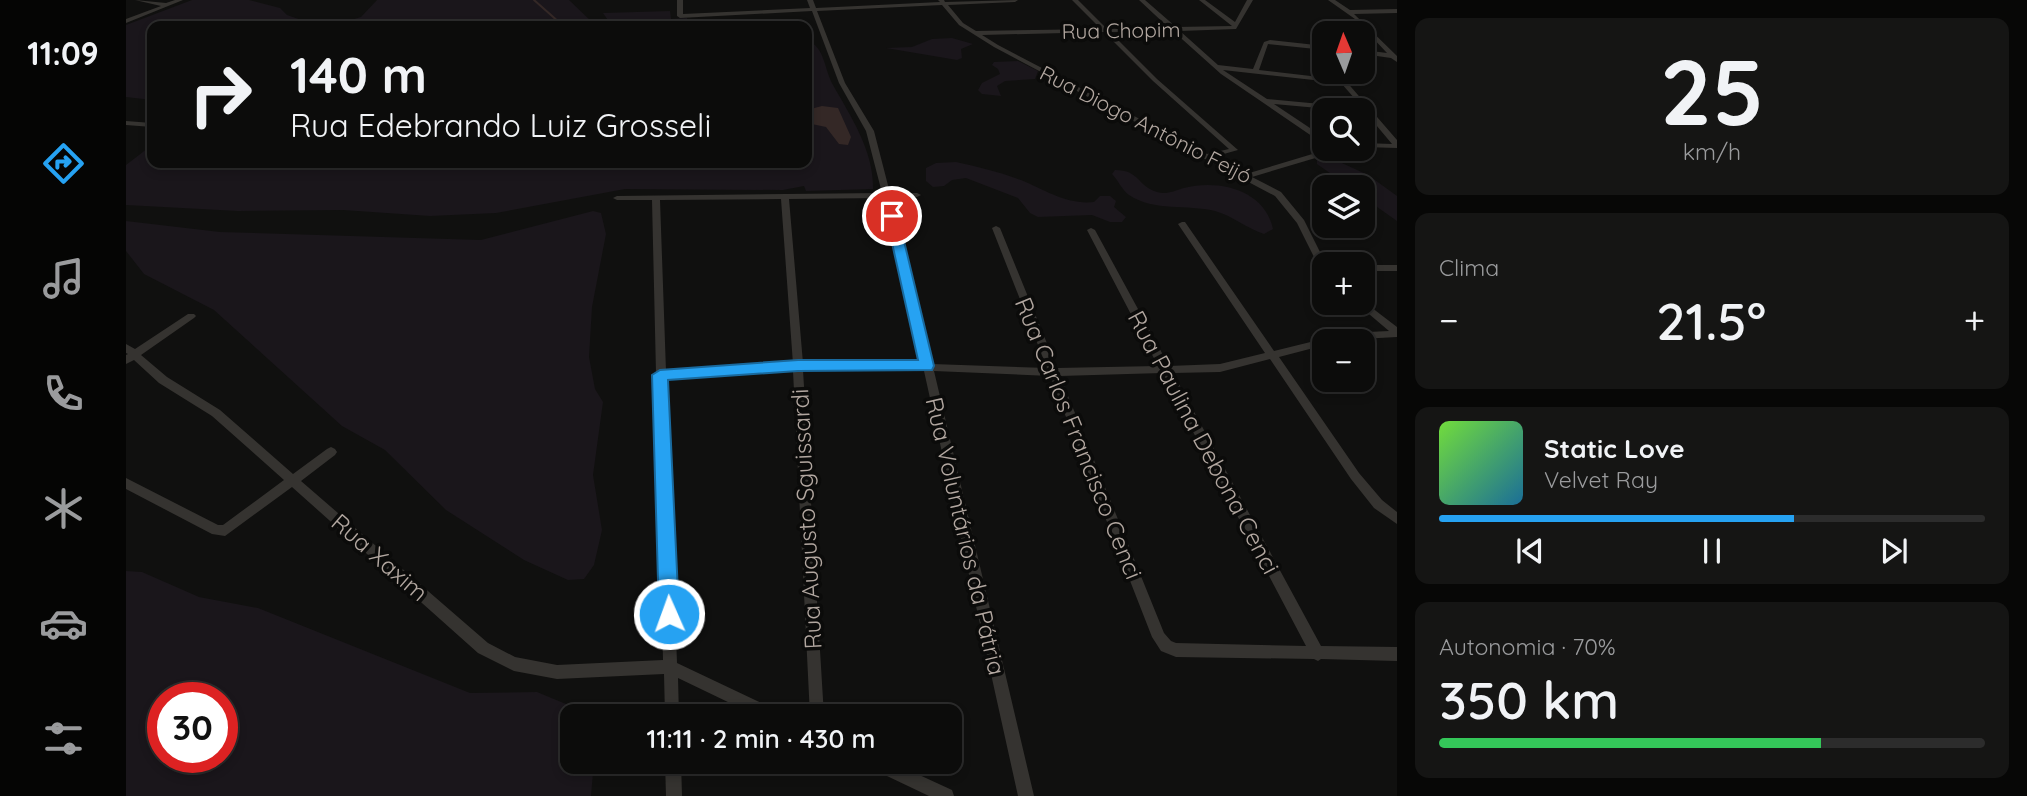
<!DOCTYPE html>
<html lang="pt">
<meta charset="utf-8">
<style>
:root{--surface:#0c0c0b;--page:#151514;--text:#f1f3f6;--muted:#9a9b9d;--line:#2c2c2c;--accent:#26a2f2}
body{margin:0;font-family:Quicksand,sans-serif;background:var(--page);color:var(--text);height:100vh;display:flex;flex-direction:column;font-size:26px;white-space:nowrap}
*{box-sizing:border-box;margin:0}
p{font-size:23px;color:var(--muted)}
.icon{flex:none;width:38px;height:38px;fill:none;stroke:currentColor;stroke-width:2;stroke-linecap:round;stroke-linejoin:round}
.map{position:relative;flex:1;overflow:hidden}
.side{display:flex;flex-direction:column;gap:18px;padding:18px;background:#070706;width:630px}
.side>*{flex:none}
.banner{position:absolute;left:21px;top:21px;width:665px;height:147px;border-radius:14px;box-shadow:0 4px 10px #0003,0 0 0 2px var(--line);background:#0c0c0b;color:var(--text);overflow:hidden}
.needle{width:46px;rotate:358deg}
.buttons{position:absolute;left:1186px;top:21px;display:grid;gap:14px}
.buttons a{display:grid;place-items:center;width:63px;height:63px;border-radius:14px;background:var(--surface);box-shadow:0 4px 10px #0003,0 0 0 2px var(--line);font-size:35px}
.speed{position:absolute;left:21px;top:682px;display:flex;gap:14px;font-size:35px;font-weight:700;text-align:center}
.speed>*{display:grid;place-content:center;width:91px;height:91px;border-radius:50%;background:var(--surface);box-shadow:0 4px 10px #0003,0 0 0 2px var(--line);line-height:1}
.speed .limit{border:10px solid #d22;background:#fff;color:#111}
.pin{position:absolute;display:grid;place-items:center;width:60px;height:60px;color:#fff;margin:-30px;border:4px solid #fff;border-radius:50%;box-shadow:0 2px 7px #0007}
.me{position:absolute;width:77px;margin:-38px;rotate:358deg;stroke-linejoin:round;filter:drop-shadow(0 0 5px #0008)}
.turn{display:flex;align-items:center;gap:24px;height:147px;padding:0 28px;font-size:32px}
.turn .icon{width:91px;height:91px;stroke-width:2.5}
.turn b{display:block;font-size:49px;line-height:60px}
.big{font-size:52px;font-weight:600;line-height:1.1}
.side .card{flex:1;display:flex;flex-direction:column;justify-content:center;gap:10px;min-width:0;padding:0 24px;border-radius:14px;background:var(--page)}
.side .dial{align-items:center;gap:0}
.dial b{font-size:91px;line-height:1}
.song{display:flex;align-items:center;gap:21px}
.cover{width:84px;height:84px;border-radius:10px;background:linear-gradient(135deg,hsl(100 70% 55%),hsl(200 70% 35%))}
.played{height:7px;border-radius:4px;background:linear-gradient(90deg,var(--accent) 65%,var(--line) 65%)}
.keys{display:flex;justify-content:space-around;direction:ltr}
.heat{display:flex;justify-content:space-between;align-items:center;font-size:38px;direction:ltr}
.charge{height:10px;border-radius:5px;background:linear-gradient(90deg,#34c759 70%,var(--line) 0)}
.trip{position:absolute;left:434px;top:704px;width:402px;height:70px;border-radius:14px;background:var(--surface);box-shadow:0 4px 10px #0003,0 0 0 2px var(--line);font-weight:600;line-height:70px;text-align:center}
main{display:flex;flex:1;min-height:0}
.menu{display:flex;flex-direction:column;width:126px;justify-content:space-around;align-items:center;background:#050504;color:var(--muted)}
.menu .icon{width:49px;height:49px}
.menu .on{color:var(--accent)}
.menu b{font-size:32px;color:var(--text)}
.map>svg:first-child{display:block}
.green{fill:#1a161b;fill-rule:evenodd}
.water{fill:#342826}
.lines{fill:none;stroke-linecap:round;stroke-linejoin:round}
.stream{stroke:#342826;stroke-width:2}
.minor{fill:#353330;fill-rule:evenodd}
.route{fill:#26a2f2;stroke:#19699d;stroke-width:2}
.labels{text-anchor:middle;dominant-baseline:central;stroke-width:7;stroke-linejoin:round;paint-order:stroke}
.far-street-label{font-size:21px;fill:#b2a7a0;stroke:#0b0b0a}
.street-label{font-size:24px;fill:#b2a7a0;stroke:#0b0b0a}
</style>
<main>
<nav class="menu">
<b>11:09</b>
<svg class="icon on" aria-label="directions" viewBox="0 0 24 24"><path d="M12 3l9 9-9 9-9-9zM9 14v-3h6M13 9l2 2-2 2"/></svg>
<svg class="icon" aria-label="music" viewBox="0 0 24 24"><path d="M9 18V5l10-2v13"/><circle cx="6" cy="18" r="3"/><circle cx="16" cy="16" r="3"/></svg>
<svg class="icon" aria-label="phone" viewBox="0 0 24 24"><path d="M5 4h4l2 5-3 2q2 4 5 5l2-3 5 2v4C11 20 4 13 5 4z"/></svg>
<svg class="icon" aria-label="climate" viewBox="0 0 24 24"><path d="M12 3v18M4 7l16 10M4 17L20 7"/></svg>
<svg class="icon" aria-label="car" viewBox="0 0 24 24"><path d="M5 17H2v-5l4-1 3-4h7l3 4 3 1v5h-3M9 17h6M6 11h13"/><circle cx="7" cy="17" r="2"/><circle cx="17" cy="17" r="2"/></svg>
<svg class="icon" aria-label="filters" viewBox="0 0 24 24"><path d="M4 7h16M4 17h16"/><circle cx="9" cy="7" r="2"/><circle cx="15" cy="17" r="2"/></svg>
</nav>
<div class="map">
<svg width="1271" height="796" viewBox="0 0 1271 796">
<rect width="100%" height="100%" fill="#10100f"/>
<g class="green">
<path d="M66,0h57l31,8 7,7 26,9 17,2 31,-9 16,-17h192l24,23 11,3h-452v74l-26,-3v-72z"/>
<path d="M544,11l1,8 16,-1 2,7 32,1h-109l-9,-13z"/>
<path d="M826,38l21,6 -12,5 1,9 -5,2 -71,-12 26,-1 20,-8z"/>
<path d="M681,40c18,7 17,29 26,45 18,32 41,66 40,104l-67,2 -2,-5 -21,4 -158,-1 -129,24 -66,3 -87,-6 -105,1 -112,-6v-40l26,-20v18h655z"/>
<path d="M892,61l20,10 -3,8 -30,2 -8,5 4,10 -19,-2 -4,-4 4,-7 18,-9 -2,-5 -6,-4 2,-3z"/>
<path d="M1205,158l37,17 29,21v25l-34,-24v-10h-13l-33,-23v-5z"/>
<path d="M830,162c22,5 44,10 65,18 24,10 46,25 73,22l6,-6h10l6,5 -2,6 12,10 -4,5h-12l-18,-7 -54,2 -8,-4 -12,-15 -52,-20 -14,2 -8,6 -11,1 -7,-6v-13l10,-5z"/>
<path d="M989,170c25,0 22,16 42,22 9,3 17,-1 27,-4 35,-9 81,2 89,41l-9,5c-18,-6 -31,-18 -49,-23 -29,-7 -60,1 -86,-16 -7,-5 -11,-15 -17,-21z"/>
<path d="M467,211l8,2 5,21 -14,73 -3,50 6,32 8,13 -10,73 9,55 -8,35 -10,14 -16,1 -44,-20 -78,-50 -61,-60 -43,-24 -128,-116 -70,-36 -18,-23v-30l94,11 261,8z"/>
<path d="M0,571l16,1 57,25 59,11 212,85 67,-1 41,17 3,7h-9v45h22l-3,35h-465zM96,698v60h-59v-60z"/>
</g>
<path class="water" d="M696,106l16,2 13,29 -3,8 -9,-1 -13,-17 -19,-4v-13z"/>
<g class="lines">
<path class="stream" d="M408,0l26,23 12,3"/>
<g class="minor">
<path d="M9,0l31,3 9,-3h8l-57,23v-4l35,-13z"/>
<path d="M551,0h6v14l127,-6 -3,-8h6l3,8 124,-6 -2,-2h6l1,2 73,-2 -3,2 -67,3 15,18 13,8 125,-2 -29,-29h6l29,29 62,-1 -30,-28h6l31,27 56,-1 -33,-26h6l30,22 12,-22h6l-17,29 -56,2 38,34 35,4 11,-27 6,-2 55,6v4l-57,-6 -9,26 86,10 52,60v8l-34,-1v-4l29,1 -26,-31h-3v-3h-23l-66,-6 51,34v5h-3l-101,-69 -48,-43 -63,1 47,47 81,71 -25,7 33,17 83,-25h10v2l-87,26 29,15 23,28 22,44 -1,10 -4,-3 -24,-48 -22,-27 -281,-149 -35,-22 -17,-20 -125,6 28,72 29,48 16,62h27l4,2 -4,2 -26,1 41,166 115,4 -55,-140 4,-2 4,2 57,140 101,-2 -71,-136 4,-2 4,2 74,136 51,-2 45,-11 -87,-129 4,-2h3l89,129 73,-18 42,-2 -33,-28h7v-2l34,26v10l-72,4v4l-46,12 80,116 23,27 15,12v12l-23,-16 -23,-29 -81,-120 -50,13 -47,1 148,273 76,1v14l-76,-2 -3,2 -4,-2 -138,-2 -15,-6 -9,-14 -102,-261 -116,-5 100,425h-16l-94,-425 -73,-3 -48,2 21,346h-14l-17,-345 -126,7 10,285 101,48 2,5h-23l-79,-38 1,38h-14l-1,-42 -107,5 -43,-8 -36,-18 -186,-166 -67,49 -13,-2 -86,-45v-11l92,47h5l61,-45 -72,-64 -53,-33 -25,-23 -8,4v-9l2,-1 -2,-1v-9l9,5 53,-35h6l2,2 -2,2 -53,37 26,22 53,33 73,64 34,-25 4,-2 4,2 2,3 -2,3 -34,26 187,162 27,14 42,8 106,-5 -7,-282 -1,-3 1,-2 -4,-173h-35l-4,-2 4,-2 265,-3 -16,-62 -27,-48 -27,-72 -132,7 -3,-2zM978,32l49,49 76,68 -22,5 -209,-109 -16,-10zM1097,70l118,13 22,25 -96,-9zM757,198l39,165 -71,-3 -48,3 -14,-164zM655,199l12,165 -127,7 -6,-171zM1036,373l144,273 -130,-3 -5,-2 -7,-8 -104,-257z"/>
<path d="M1202,0h7l15,10 47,-1v4l-43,1 43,42v6l-6,-4 -28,-4v-4l24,3 -32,-34z"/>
<path d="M0,121l26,2v4l-26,-2z"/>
<rect x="1237" y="265" width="34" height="6"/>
<path d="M539,761h16l1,35h-16z"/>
<path d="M737,761h26l63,29 2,6h-25l-63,-30z"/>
</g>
</g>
<path class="route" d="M766,212l6,4 36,150 -2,4 -134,1 -130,9 11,234 -3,7 -7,3 -7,-3 -3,-7 -7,-239 8,-5 138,-10h120l-32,-144z"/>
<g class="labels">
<g class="far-street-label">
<text transform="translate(995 30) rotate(-1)">Rua Chopim</text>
<text transform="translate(1020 124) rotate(27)">Rua Diogo Antônio Feijó</text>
</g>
<g class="street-label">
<text transform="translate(953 438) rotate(68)">Rua Carlos Francisco Cenci</text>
<text transform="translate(1078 442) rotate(62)">Rua Paulina Debona Cenci</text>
<text transform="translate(680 519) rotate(-93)">Rua Augusto Sguissardi</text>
<text transform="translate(840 536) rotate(77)">Rua Voluntários da Pátria</text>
<text transform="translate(254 557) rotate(41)">Rua Xaxim</text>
</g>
</g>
</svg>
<div class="buttons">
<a><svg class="needle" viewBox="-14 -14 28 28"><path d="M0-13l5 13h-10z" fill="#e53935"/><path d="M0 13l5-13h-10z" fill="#9a9b9d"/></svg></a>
<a><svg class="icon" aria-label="search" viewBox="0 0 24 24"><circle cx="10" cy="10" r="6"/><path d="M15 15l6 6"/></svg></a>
<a><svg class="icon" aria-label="layers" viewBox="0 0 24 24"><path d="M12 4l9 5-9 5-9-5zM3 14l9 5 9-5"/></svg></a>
<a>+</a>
<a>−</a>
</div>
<div class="speed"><div class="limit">30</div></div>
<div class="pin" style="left:766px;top:216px;background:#d93025"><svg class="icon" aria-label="arrive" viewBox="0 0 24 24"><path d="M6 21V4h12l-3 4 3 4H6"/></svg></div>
<svg class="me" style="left:543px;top:614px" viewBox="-20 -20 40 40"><circle r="17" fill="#26a2f2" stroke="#fff" stroke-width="3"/><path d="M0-11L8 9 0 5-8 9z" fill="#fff"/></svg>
<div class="trip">11:11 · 2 min · 430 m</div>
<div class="banner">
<div class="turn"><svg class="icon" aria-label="right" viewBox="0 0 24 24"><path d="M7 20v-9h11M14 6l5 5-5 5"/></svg><div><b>140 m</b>Rua Edebrando Luiz Grosseli</div></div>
</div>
</div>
<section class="side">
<div class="card dial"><b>25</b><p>km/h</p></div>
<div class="card"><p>Clima</p>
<div class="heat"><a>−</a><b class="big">21.5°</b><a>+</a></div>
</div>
<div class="card">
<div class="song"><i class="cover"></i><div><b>Static Love</b><p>Velvet Ray</p></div></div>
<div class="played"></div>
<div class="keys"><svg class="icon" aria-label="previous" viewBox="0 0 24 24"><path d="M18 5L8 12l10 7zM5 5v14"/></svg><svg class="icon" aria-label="pause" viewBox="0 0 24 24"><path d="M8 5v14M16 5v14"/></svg><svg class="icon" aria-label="next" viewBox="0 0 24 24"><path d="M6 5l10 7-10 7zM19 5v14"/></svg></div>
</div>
<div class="card"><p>Autonomia · 70%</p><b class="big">350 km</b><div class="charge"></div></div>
</section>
</main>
